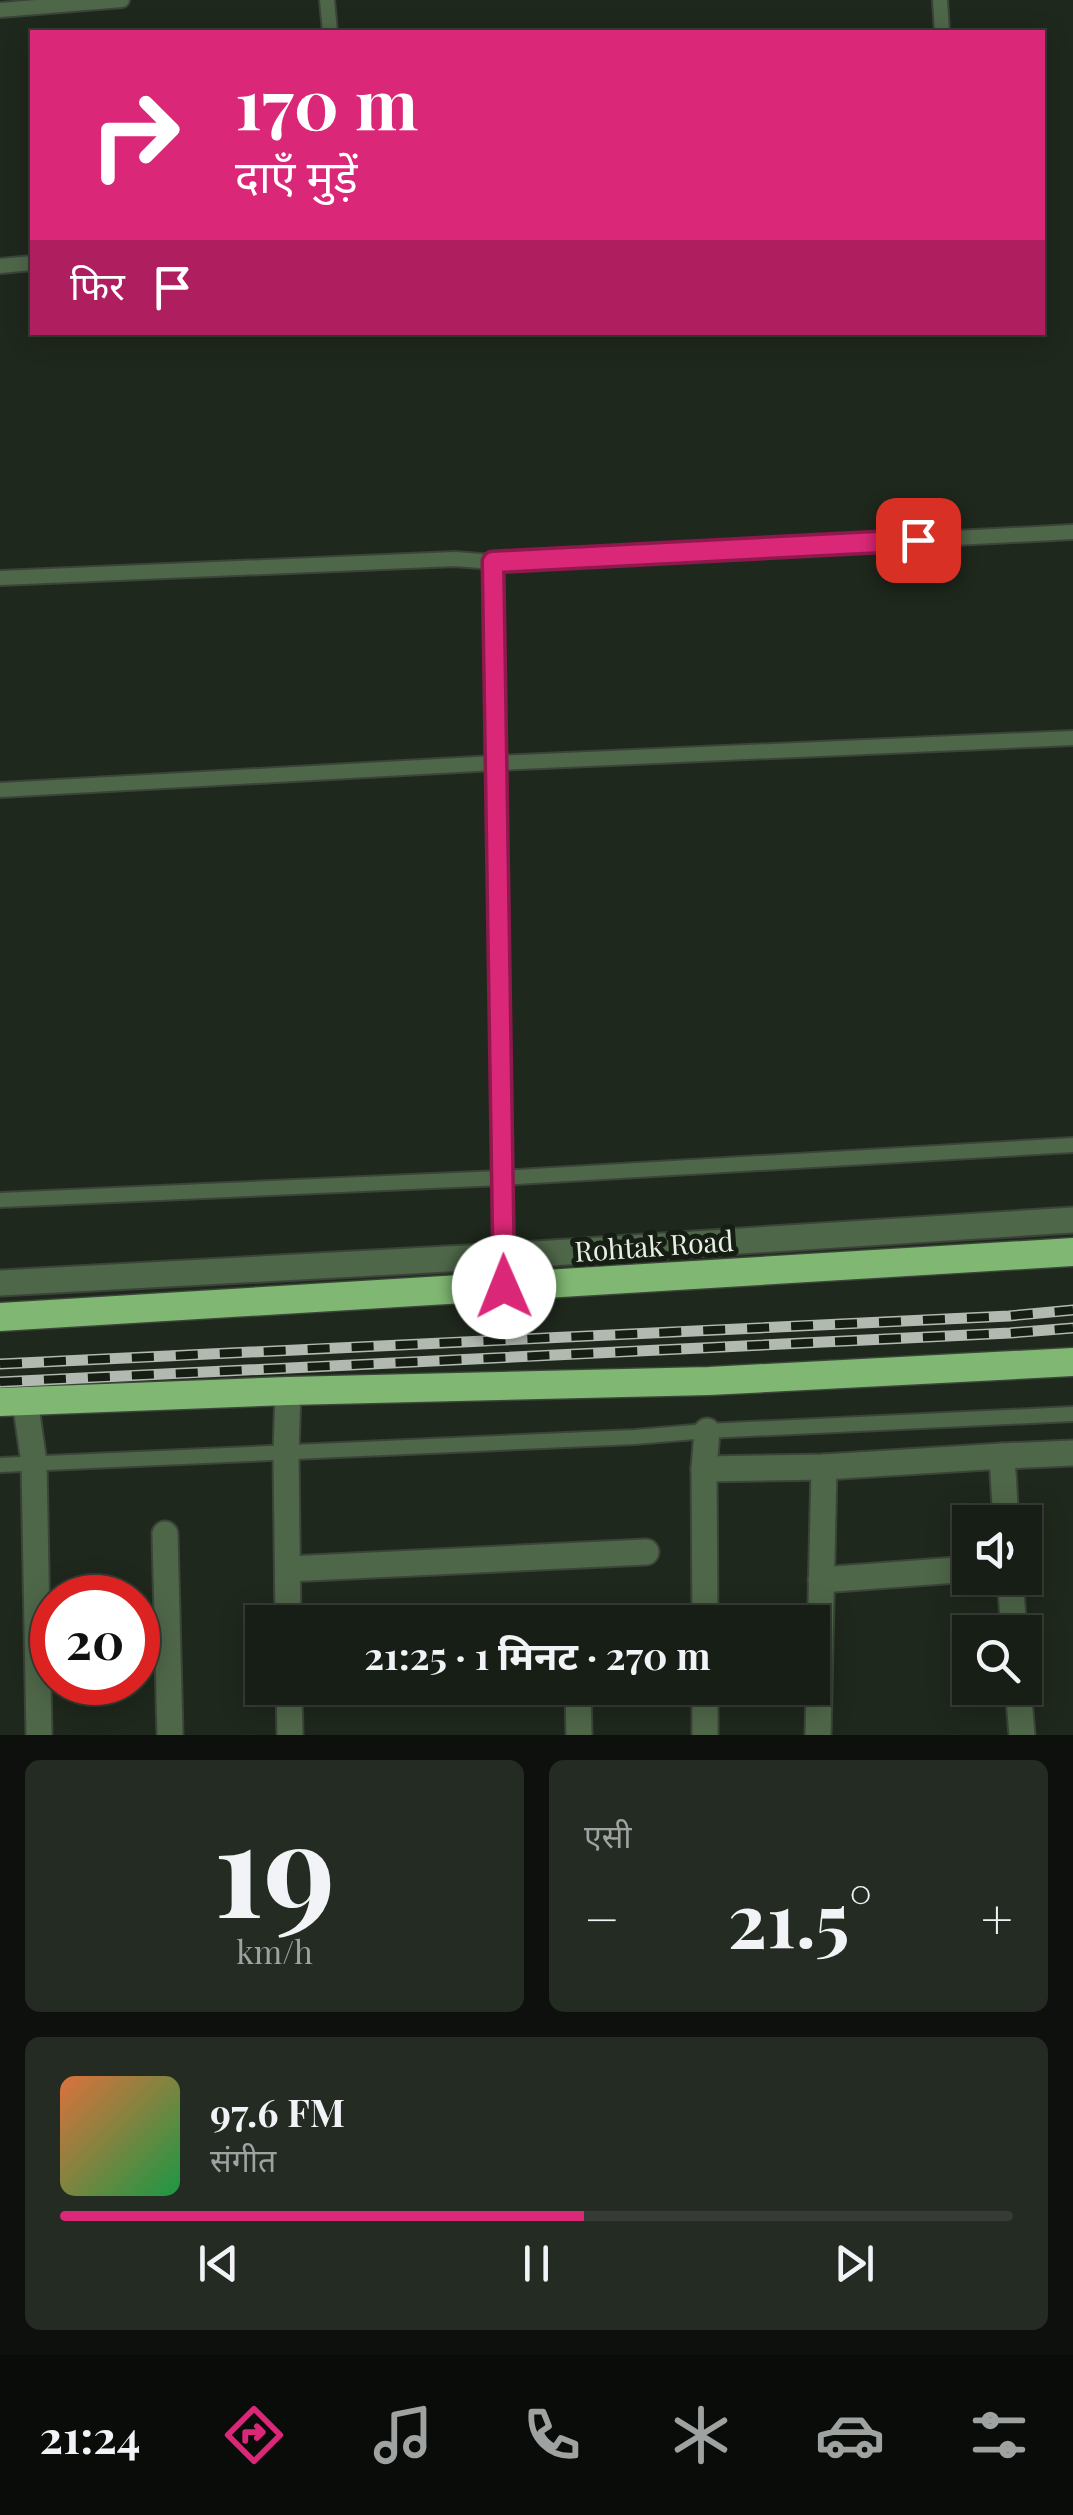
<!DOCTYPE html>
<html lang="hi">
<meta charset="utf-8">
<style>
:root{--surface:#171e16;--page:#242b23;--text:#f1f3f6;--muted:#9ea2a1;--line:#363c35;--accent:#db2777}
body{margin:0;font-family:"Playfair Display","Noto Sans Devanagari",serif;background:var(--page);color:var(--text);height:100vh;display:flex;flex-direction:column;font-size:38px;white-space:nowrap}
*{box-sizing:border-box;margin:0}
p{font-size:32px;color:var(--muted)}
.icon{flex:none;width:55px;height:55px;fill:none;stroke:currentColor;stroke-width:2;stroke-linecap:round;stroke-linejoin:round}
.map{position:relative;height:1735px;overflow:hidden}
.side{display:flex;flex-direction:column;gap:25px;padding:25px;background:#0d100c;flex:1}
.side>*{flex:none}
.guide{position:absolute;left:30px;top:30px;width:1015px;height:305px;border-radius:0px;box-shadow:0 5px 25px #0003,0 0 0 2px var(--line);background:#db2777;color:#fff;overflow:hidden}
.buttons{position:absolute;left:952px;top:1505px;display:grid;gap:20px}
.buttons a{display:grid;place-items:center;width:90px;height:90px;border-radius:0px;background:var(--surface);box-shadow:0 5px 25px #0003,0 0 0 2px var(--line);font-size:50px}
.speed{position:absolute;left:30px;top:1575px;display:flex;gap:20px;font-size:50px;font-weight:700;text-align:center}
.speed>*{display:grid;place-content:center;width:130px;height:130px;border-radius:50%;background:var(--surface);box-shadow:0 5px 25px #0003,0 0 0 2px var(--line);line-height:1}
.speed .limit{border:15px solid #d22;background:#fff;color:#111}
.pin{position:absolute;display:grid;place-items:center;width:85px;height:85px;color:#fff;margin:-42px;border-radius:20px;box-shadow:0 5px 15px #0006}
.me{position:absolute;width:110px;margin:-55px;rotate:359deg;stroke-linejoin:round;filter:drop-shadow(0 0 8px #0008)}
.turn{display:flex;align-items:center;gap:35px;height:210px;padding:0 40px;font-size:45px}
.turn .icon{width:130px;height:130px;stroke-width:2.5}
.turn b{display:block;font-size:70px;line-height:85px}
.then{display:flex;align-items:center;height:95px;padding:0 40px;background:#0003;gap:20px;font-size:38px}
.big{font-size:75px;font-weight:700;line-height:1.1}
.side .tile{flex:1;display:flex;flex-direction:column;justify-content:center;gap:15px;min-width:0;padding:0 35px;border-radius:15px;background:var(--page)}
.side .dial{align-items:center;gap:0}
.dial b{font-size:130px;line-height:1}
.song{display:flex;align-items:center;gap:30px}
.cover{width:120px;height:120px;border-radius:15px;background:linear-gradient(135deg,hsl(20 70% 55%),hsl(140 70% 35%))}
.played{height:10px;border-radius:5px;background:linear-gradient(90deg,var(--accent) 55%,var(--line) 55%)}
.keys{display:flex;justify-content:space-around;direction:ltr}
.heat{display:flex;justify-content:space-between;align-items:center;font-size:55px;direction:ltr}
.side .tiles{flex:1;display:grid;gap:25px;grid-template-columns:1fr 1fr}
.tile:last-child{grid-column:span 2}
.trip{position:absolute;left:245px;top:1605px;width:585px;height:100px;border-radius:0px;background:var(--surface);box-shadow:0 5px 25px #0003,0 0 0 2px var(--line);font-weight:700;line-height:100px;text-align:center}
.dock{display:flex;height:160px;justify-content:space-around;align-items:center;background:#090c09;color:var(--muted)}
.dock .icon{width:70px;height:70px}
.dock .current{color:var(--accent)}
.dock b{font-size:45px;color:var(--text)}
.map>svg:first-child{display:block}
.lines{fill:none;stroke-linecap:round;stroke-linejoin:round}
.service-casing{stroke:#3b4439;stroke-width:18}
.minor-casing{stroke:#3b4439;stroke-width:29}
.tertiary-casing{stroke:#3b4439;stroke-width:29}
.trunk-casing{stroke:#3b4439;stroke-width:31}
.service{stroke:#4f6749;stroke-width:14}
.minor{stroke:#4f6749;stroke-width:25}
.tertiary{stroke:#4f6749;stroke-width:25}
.trunk{stroke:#80b772;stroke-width:28}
.rail-casing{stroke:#b2b9b0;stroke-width:11}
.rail{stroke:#161e13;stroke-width:8;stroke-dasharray:22;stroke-linecap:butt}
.route-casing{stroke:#8e194d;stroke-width:25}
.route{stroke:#db2777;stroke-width:18}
.labels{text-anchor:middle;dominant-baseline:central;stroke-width:10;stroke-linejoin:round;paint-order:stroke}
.street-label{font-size:28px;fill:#e8eee6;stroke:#161e13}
</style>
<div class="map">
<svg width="1073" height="1735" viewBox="0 0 1073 1735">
<rect width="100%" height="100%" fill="#1f281d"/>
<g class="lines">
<g class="service-casing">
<g id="service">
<path d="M327,0l3,32"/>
<path d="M940,0l2,32"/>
<path d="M0,10l122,-10"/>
<path d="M0,266l32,-3"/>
<path d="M493,562l10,725"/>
<path d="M0,578l455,-19 38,3 580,-30"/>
<path d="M0,790l495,-27 578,-25"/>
<path d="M0,1200l501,-22 572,-33"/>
<path d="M0,1465l635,-28 72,-6 366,-17"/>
</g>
</g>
<g class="minor-casing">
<g id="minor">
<path d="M288,1391l-2,62 2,169"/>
<path d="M25,1400l9,63 5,272"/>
<path d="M1002,1456l71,-3"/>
<path d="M704,1469l120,-2 178,-11 4,66"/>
<path d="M165,1534l5,201"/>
<path d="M288,1569l358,-17"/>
<path d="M1010,1578l4,54"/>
<path d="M821,1580l149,-11"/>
<path d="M705,1622l-1,-153 3,-38"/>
<path d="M289,1688l1,47"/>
<path d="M578,1688l1,47"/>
<path d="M705,1688v47"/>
<path d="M1018,1688l4,47"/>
<path d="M818,1735l6,-268"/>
</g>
</g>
<g class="tertiary-casing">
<path id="tertiary" d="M0,1283l503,-27 570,-36"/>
</g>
<g class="trunk-casing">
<g id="trunk">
<path d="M0,1317l1073,-65"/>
<path d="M0,1402l288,-11 421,-10 364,-19"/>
</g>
</g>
<use href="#service" class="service"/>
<use href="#minor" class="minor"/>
<use href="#tertiary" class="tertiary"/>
<use href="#trunk" class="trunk"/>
<g class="rail-casing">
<g id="rail">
<path d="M0,1364l1009,-48 64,-6"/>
<path d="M0,1382l1010,-49 63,-5"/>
</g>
</g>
<use href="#rail" class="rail"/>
</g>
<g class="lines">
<g class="route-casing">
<path id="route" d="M504,1287l-11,-725 425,-22"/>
</g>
<use href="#route" class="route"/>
</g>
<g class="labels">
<g class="street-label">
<text transform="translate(654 1245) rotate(-4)">Rohtak Road</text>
</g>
</g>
</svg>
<div class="buttons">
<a><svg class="icon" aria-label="sound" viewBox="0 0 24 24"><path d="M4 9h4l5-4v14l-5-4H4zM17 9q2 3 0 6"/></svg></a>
<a><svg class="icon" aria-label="search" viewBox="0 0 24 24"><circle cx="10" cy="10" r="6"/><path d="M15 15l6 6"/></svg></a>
</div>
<div class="speed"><div class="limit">20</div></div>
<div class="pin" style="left:918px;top:540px;background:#d93025"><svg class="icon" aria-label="arrive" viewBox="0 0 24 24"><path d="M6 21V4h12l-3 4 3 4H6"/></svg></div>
<svg class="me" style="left:504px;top:1287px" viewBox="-20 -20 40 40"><circle r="19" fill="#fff"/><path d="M0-13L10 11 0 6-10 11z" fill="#db2777"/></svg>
<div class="trip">21:25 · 1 मिनट · 270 m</div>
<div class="guide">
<div class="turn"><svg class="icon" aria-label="right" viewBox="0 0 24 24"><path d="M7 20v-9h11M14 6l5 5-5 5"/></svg><div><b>170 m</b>दाएँ मुड़ें</div></div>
<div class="then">फिर<svg class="icon" aria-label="arrive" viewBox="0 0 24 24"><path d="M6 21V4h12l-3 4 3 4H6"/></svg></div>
</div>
</div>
<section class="side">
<div class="tiles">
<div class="tile dial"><b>19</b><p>km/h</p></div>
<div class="tile"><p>एसी</p>
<div class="heat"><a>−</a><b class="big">21.5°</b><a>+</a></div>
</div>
<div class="tile">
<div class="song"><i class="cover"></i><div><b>97.6 FM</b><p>संगीत</p></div></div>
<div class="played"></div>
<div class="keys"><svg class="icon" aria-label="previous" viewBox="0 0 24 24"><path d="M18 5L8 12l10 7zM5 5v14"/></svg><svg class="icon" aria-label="pause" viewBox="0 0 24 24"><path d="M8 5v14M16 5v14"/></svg><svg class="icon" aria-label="next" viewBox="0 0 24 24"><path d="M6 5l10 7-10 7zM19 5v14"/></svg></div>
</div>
</div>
</section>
<nav class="dock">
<b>21:24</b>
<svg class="icon current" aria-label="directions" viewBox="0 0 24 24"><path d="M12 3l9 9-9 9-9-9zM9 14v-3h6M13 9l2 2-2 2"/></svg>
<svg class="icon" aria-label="music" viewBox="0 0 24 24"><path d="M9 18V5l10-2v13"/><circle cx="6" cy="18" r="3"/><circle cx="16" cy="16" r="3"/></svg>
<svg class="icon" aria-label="phone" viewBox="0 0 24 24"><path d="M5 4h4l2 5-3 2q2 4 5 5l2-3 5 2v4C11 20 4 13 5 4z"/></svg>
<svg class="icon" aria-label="climate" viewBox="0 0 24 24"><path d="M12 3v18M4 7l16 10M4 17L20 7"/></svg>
<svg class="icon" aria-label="car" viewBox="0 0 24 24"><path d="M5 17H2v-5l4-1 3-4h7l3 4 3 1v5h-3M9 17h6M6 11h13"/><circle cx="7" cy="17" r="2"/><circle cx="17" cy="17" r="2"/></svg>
<svg class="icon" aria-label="filters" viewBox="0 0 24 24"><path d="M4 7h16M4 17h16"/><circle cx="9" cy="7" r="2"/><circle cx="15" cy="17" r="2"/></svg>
</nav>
